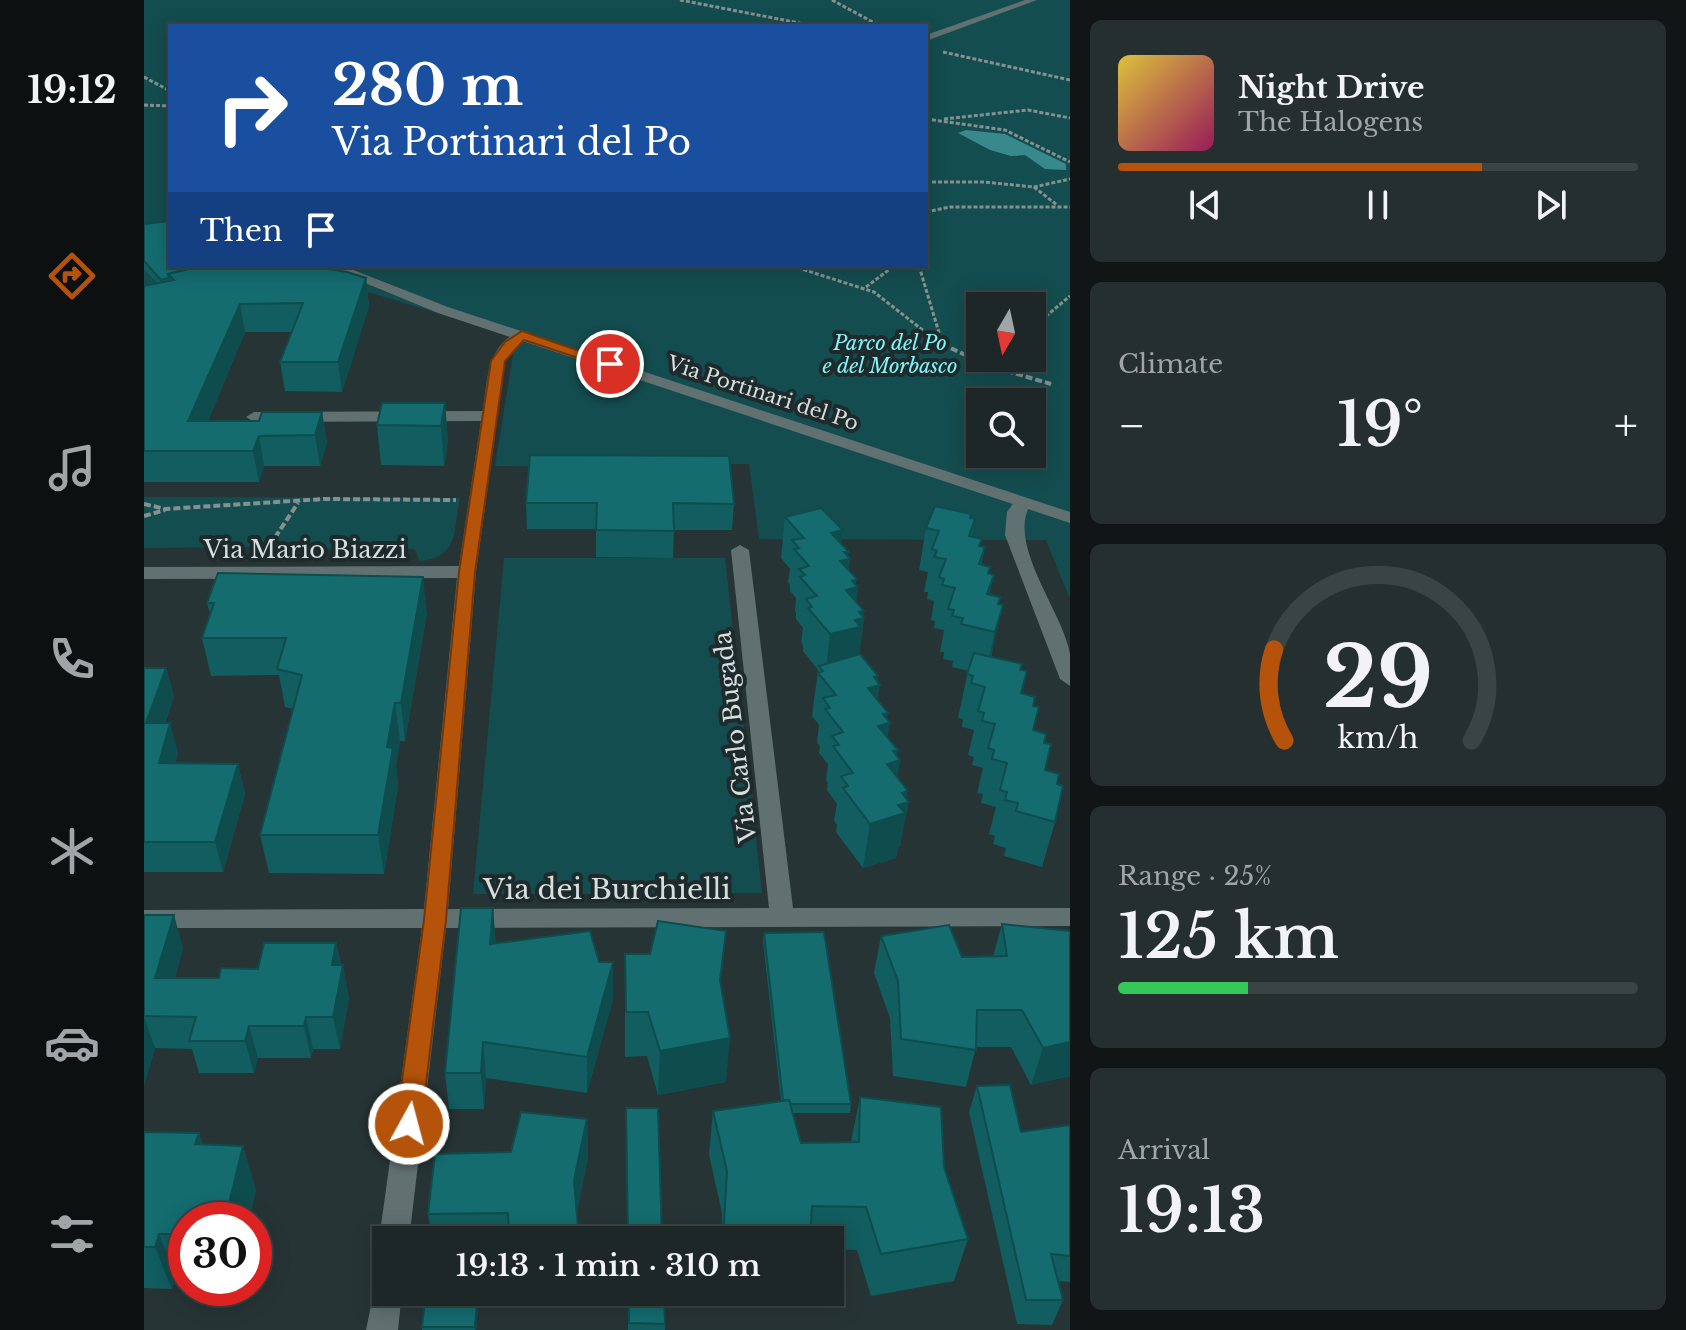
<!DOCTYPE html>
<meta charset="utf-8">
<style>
:root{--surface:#1d2728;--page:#252f30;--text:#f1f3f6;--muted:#a0a5a8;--line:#3b4445;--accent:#b45309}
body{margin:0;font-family:"Libre Baskerville",serif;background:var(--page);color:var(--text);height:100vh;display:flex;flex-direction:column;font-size:30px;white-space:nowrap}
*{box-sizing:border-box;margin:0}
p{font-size:26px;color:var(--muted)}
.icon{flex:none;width:44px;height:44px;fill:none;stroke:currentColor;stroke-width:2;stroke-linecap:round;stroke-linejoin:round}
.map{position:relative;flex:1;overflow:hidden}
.details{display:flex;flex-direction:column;gap:20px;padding:20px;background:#101516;width:616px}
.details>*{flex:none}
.guide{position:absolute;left:24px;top:24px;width:760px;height:244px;border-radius:0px;box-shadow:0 4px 20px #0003,0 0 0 2px var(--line);background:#1a4fa0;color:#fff;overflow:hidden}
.needle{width:52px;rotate:189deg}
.fabs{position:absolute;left:822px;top:292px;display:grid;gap:16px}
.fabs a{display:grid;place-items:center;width:80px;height:80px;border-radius:0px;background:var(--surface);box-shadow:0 4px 20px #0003,0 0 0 2px var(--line);font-size:40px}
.speed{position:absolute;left:24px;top:1202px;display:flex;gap:16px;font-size:40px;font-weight:700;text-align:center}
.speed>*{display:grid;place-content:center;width:104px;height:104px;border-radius:50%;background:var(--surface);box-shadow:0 4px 20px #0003,0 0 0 2px var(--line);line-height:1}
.speed .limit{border:12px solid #d22;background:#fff;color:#111}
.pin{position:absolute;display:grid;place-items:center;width:68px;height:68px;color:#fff;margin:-34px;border:4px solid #fff;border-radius:50%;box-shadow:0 2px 8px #0007}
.me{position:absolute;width:88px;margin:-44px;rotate:7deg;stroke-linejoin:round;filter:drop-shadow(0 0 6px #0008)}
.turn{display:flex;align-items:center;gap:28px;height:168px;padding:0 32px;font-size:36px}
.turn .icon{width:104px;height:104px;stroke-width:2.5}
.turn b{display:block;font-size:56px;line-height:68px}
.then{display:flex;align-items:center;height:76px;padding:0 32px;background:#0003;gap:16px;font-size:30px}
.big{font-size:60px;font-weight:600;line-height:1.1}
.details .card{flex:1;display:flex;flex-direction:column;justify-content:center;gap:12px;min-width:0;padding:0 28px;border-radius:12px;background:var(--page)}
.details .dial{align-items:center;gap:0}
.dial svg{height:208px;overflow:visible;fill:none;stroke:var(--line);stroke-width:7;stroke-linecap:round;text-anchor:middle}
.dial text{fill:var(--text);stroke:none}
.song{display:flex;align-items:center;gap:24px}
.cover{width:96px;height:96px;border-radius:12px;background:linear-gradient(135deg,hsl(50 70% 55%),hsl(330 70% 35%))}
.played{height:8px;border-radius:4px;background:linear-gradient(90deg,var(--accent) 70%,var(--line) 70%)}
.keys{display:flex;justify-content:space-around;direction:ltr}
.heat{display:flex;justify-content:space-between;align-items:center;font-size:44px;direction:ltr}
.charge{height:12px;border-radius:6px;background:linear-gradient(90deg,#34c759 25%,var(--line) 0)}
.trip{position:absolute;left:228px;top:1226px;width:472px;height:80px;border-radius:0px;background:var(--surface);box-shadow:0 4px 20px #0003,0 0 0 2px var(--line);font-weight:600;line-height:80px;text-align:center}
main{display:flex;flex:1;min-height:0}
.tab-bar{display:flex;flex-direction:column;width:144px;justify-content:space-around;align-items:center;background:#0c1010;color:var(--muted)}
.tab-bar .icon{width:56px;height:56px}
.tab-bar .on{color:var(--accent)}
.tab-bar b{font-size:36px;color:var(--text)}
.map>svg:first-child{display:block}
.green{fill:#144d4f;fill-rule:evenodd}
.water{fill:#39898c}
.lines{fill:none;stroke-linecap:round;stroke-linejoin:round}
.path-far1{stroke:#869091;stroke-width:3;stroke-dasharray:4 2;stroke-linecap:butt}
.path{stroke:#869091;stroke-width:4;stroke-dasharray:7 3;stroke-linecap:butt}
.minor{fill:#617070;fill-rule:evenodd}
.tertiary{fill:#617070;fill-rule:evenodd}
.wall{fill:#115d5f}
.shaded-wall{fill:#0e4c4e}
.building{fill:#146c6f;stroke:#0e4c4e;stroke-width:2}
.route{fill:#b45309;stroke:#753606;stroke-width:2}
.labels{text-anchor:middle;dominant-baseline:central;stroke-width:8;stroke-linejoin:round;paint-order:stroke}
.far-park-label{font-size:20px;font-style:italic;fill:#80f6fa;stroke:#1e2a2b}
.far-street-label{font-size:20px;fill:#d6dede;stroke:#1e2a2b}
.street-label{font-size:24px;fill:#d6dede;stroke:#1e2a2b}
.near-street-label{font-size:28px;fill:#d6dede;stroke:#1e2a2b}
</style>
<main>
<nav class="tab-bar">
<b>19:12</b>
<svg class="icon on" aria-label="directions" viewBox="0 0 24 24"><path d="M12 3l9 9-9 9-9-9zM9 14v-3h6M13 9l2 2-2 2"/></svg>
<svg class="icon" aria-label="music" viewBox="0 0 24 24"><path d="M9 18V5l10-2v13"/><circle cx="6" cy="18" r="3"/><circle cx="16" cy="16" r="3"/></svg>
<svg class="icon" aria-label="phone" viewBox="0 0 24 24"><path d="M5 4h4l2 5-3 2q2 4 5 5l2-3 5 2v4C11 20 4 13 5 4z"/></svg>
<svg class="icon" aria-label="climate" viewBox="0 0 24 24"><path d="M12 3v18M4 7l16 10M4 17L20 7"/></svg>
<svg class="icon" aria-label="car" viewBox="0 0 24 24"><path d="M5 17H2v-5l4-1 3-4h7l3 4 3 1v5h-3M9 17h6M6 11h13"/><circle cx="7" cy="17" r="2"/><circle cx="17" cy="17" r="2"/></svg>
<svg class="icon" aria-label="filters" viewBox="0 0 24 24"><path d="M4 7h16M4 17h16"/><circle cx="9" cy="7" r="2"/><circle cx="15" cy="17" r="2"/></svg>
</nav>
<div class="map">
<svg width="926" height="1330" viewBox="0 0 926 1330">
<rect width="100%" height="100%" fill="#273435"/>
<g class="green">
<path d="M0,0h926v599l-24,-59 -287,-1 -10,-75 -254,2 21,-129 -233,-71h643v-240h-756v240h98l-124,25zM836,306h52v52h-52zM836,402h52v52h-52z"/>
<path d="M0,497l316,1c-7,32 0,60 -41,63l-4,-12 -134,-1 -10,11 -20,-1 3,-11 -110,1z"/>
<path d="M360,558h221l37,335h-76l-1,-14h-29v15h-183z"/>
</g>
<path class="water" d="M822,130l39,4 61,30v6l-21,-1 -20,-14 -14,1 -21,-6 -32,-17z"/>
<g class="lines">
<g class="path-far1">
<path d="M536,0l135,26"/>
<path d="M688,0l48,26"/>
<path d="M799,52l127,28"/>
<path d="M0,77l26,14"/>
<path d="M0,105l26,1"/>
<path d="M782,119l79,11 65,32"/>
<path d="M800,119l84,-9 42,8"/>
<path d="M782,182h58l50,5 36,-8"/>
<path d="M890,187l23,18"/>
<path d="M782,212l24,-5h120"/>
<path d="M648,266l82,26 69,54"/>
<path d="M775,266l24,80"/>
<path d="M722,287l28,-21"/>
<path d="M888,328l38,-32"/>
</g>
<g class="path">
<path d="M796,344l3,2"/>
<path d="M798,344l45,21 64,19"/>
<path d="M0,504l21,5 159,-10 132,1"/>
<path d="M0,516l21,-6"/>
<path d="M120,554l34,-51"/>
</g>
<g class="minor">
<path d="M881,0h12l-111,41v-6z"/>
<path d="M378,331l7,4 -15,12 -9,14 -29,211 -28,337 321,-1 -38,-358 9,-5 9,5 44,358h277v18l-624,2 -37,312h-23v11l-7,-11 43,-312h-278v-18l280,-1 33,-331 -313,1v-12l315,-1 22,-145 -227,1 -8,-5 8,-5 229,-1c4,-30 4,-69 39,-80z"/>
<path d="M879,497l9,5c-28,40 31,109 38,152 0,10 0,22 0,32l-10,-7 -55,-144 2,-23 10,-14z"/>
<path d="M242,1277v15h16l-4,38h-32l10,-49z"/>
</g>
<path class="tertiary" d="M180,266h19l105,41 622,205v11l-632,-210z"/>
</g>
<g class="wall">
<path d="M0,224l26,42 196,12 3,28 -27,86 -57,-1 -5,-29 12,-30h-47l-37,89h51l63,-9 5,31 -7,23h-56l-5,16h-115v-196l13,-3 -13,-14z"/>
<path d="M301,403l3,39 -4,24 -63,-1 -4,-40z"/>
<path d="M382,503l208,1 -2,26h-58l-1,28 -77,-1v-28h-69z"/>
<path d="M641,517l58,13 -2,13 9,16 -2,11 10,17 -2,15 8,9 -1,5 1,2 -5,37 19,21 -1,24 10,19v18l13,23 -3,18 10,21 -7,47 -2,1 -2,11 -33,10 -27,-36 1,-7 -3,-4 3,-17 -10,-14 1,-7 -2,-3 2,-16 -9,-11 1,-7 -3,-4 2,-17 -7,-9 6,-46 -15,-19v-6l-2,-3 2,-14 -7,-9v-6l-1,-2 1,-13 -6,-7v-6l-2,-3 2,-13 -9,-11z"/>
<path d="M826,518l5,1 -3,18 8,9 5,1 -4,18 8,8 5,2 -5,19 9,10 -5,44 -2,9 29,13 1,24 12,12v24l11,13 1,27 12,14 -2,38 -13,45 -38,-11 2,-8 -13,-4 2,-8 -6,-2 7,-27 -15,-4 2,-9 -6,-1 6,-25 -11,-3 2,-8 -6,-2 6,-25 -12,-3 1,-8 -5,-1 10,-47 -16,-4 1,-6 -10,-2 1,-7h-4l4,-22 -10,-2 1,-7 -4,-1 3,-19 -7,-2 1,-7h-4l4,-20 -9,-2 7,-42z"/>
<path d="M63,603l220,10 -22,128h-5l-4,24 2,21 -14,88 -115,-1 -9,-38 33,-126 -8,-2 -6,-32 -68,1 -9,-38 8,-24z"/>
<path d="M0,668h22l8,29 -9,26 13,29 -3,12h63l7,30 -22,78h-79z"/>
<path d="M0,915l39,33 -8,30h44l39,-9 78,-26 13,55 -9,51h-27l-2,9h-53l-4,15h-55l-7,-24 -37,-1 -11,38z"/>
<path d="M858,924l68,7v145l-39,9 -20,-38h-35l-10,40 -73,-11 -3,-58 -16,-45 7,-37 81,21h31z"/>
<path d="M620,933l87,171 -1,9h-57l8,30 50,-1 9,-45 84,70 24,72 -14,42 -83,15 -14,-46 -27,-1v-9h-109l1,-27 -13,-58 4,-44 68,-10 -18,-159z"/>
<path d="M352,944l103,18 14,37 -26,94 -101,-15 -2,31h-35l-4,-36z"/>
<path d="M481,954l96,32 5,96 -68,13 -11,-39 -22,1z"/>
<path d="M833,1086l44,46 49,-7v157l-12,-1 5,19 -11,25 -35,-1 -48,-212z"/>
<path d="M443,1119l1,38 -11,54 2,29h-147l-4,-26 83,-62z"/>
<path d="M0,1132l55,1 3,11 54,45 -7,31h-63v56h-10l-4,13 -28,-1z"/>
<path d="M369,1292h46l-45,7z"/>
<path d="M484,1292l37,32v6h-37z"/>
<path d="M621,1292h37v5z"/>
<path d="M335,1298l-3,32h-54v-3z"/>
</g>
<g class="shaded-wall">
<path d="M222,278l3,28 -27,86 -4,-30z"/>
<path d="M96,304l5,28 -50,119 -7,-30z"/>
<path d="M301,403l3,39 -4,24 -3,-40z"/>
<path d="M178,412l5,31 -7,23 -5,-31z"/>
<path d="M115,436l5,30 -5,16 -6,-31z"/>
<path d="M699,530l-6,42 -6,-39z"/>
<path d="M700,552h5l-1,7h2l-6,42 -4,-40z"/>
<path d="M279,577l4,36 -22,128 -4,-38z"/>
<path d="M713,579l-2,9 3,-1 -6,42 7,-17 5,-1 -1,7h1l-6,43 -33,16 5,-43 16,-44 6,-9z"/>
<path d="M859,605l-10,43 -8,27 10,-43z"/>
<path d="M22,668l8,29 -20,55 -8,-29z"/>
<path d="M734,676l-1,10 3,-1 -7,43 -5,-40 6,-11z"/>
<path d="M251,703l5,38 -4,24 2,21 -14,88 -6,-39 9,-88z"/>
<path d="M744,713l-2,11 4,-1 -8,43 -4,-40 5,-12z"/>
<path d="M26,723l8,29 -11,41 -8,-30z"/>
<path d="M754,750l-2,12 4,-2 -8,45 -5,-41 6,-13z"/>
<path d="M94,764l7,30 -22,78 -8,-30z"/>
<path d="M764,791l-2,12 3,-1 -9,44 -2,1 -2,11 -33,10 7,-44 32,-31z"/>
<path d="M349,908l3,36h-6z"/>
<path d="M30,915l9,33 -17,62 -11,-32z"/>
<path d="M582,931l-4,45 -6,49 4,-45z"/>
<path d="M192,943l6,28 1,-6 6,33 -9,51 -7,-32 -1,-52z"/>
<path d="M469,962v37l-26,94v-36z"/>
<path d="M0,1017l11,31 -11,38z"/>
<path d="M162,1017l7,32 -2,9 -7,-32z"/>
<path d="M105,1026l9,32 -4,15 -9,-32z"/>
<path d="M586,1038l-4,44 -68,13 2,-44z"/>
<path d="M339,1042l3,36 -2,31 -3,-36z"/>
<path d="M926,1042v34l-39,9 12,-37z"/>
<path d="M443,1119l1,38 -12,61 -2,-38z"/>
<path d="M55,1133l14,43 -18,-32z"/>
<path d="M99,1146l13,43 -7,31h-19l-3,-8z"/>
<path d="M15,1234l17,42 -4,13 -17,-42z"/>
<path d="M334,1292l1,6 -3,32h-1z"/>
</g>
<g class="building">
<path d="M26,221v45h31l-33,8 1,4 -8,2 -17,-19v-37z"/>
<path d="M57,266h110l36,6 19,6 -28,84h-58l23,-59 -63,1 -52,117h71l3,-9h60l-7,23 -56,1 -6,15h-109v-165l30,-6 -6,-6z"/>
<path d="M238,403h63l-4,23 -64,-1z"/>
<path d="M386,455l199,1 5,48 -61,-1 1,28 -78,-1 1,-27h-71z"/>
<path d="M791,506l36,8 -1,4 5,1 -6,17 13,3 -3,7 6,1 -6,17 11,3 -2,6 6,2 -7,19 13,3 -2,7 5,1 -8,27 -34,-8 2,-6 -11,-2 2,-6 -6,-1 7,-21 -13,-3 2,-6 -5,-2 7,-18 -12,-2 3,-6 -5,-2 7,-18 -13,-3z"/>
<path d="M677,508l22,22 -12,3 18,19h-5l6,7 -10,2 17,18 -5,2 6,6 -12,3 18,21 -5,1 5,6 -9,2 5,7 -30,7 -22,-26 4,-1 -6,-8 11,-3 -17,-19 5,-2 -6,-6 10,-3 -15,-17 5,-1 -7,-8 12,-2 -19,-21z"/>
<path d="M74,573l205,4 -22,126h-6l-8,44 6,1 -15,87h-118l42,-160 -25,-6 9,-31h-84l12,-35h-7z"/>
<path d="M830,653l48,11 -2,6 7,1 -6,22 14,4 -2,9 6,1 -6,23 13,4 -2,9 7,1 -6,26 14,4 -2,10 6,2 -8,36 -39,-11 2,-8 -13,-3 2,-8 -7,-2 7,-27 -15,-4 2,-9 -6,-2 7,-24 -13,-3 2,-8 -6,-2 7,-24 -14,-4 2,-7 -6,-2z"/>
<path d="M716,654l18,22 -4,1 6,8 -12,3 20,25 -5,1 7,9 -12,3 20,24 -5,1 7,9 -13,4 21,27 -6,2 7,9 -11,3 7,8 -35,11 -27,-36 5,-2 -7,-10 12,-3 -20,-27 6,-1 -7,-9 11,-4 -18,-23 5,-1 -7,-10 13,-3 -18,-22 5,-2 -4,-5z"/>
<path d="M0,668h22l-20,55h24l-11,40 79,1 -23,78h-71z"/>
<path d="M317,908h32l-3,36 100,-13 9,31h14l-26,95 -104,-15 -2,31h-36z"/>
<path d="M0,915h30l-19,63h64l2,-10 37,1 6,-26h72l-4,22h11l-10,52h-27l-2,9h-55l-4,15h-56l7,-24 -52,-1z"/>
<path d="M514,921l68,10 -6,49 10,58 -70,13 -12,-39h-22l-1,-58h25z"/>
<path d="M858,924l68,7v111l-27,6 -21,-38h-45l-1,40 -75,-11 -3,-58 -17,-45 68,-11 13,32 45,-1z"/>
<path d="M680,932l27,172h-61l-1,-4h-6l-19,-167z"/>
<path d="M866,1085l11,47 49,-7v131l-19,-2 12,46h-37l-49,-214z"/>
<path d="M716,1097l81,10 3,60 24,72 -87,15 -15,-47 -54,-1 -2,34h-87l4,-69 -14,-60 76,-11 12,43 58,-1z"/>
<path d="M482,1108h32l4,132h-34z"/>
<path d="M377,1112l66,7 -13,61 5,60h-70l-1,-27 -80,1 7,-60 76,-2z"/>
<path d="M0,1132l55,1 -4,11 48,2 -16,66h-31l-2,8h-8v14h-27l-4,13h-11z"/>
<path d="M282,1292h52l-3,35h-53z"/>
<path d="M484,1292h36l1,32 -36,-1z"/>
</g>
<path class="route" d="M378,331l95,33 -12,3 -81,-27 -19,21 -30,211 -29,348 -25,204 -3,8 -9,3 -9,-3 -4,-8 28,-204 35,-348 32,-211 14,-19z"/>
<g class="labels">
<g class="far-park-label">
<text x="746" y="343">Parco del Po<tspan x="746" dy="23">e del Morbasco</tspan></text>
</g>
<g class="far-street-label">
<text transform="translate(619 393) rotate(18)">Via Portinari del Po</text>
</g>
<g class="street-label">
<text x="161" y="549">Via Mario Biazzi</text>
<text transform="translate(591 737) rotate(-97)">Via Carlo Bugada</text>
</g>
<g class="near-street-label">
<text x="463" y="889">Via dei Burchielli</text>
</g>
</g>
</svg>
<div class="fabs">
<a><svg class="needle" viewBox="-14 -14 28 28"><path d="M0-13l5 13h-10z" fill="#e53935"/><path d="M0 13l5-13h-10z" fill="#a0a5a8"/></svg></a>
<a><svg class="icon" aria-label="search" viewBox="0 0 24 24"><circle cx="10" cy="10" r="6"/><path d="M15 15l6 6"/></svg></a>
</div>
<div class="speed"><div class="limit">30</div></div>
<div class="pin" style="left:466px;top:364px;background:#d93025"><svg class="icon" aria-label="arrive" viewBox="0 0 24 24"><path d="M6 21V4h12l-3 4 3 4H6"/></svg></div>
<svg class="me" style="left:265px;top:1124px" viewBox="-20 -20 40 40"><circle r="17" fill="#b45309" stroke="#fff" stroke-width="3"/><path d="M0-11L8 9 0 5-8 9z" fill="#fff"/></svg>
<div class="trip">19:13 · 1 min · 310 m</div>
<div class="guide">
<div class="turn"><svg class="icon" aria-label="right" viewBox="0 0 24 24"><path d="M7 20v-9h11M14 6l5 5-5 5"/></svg><div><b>280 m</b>Via Portinari del Po</div></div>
<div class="then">Then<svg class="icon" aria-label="arrive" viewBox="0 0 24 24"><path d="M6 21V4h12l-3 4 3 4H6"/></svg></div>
</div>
</div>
<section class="details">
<div class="card">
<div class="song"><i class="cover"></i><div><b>Night Drive</b><p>The Halogens</p></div></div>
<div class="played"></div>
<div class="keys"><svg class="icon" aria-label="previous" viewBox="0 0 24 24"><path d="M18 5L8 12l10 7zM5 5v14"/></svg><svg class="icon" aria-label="pause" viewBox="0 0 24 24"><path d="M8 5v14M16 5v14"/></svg><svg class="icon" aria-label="next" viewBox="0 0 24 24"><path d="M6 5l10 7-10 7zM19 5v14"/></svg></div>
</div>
<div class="card"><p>Climate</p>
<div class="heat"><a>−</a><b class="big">19°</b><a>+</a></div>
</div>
<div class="card dial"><svg viewBox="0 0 100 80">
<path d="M14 69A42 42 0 1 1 86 69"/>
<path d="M14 69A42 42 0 0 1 10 34" stroke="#b45309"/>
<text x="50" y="56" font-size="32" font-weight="700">29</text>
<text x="50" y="72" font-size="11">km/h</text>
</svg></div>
<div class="card"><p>Range · 25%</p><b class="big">125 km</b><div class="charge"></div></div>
<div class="card"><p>Arrival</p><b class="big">19:13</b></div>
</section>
</main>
